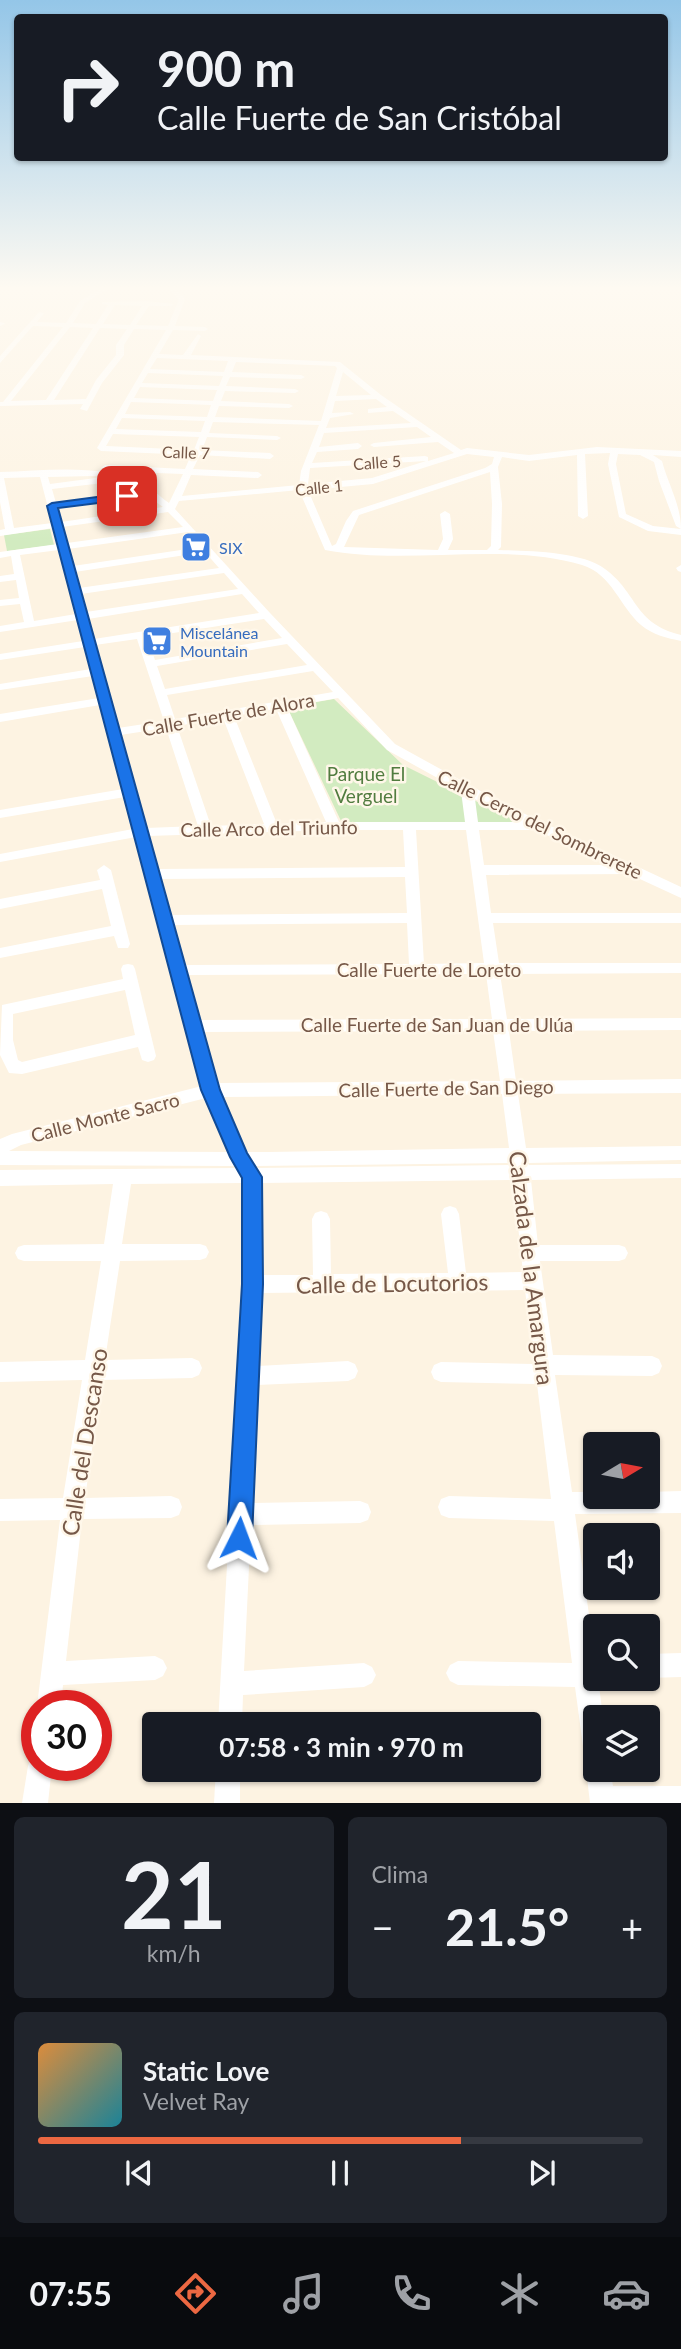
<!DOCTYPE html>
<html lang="es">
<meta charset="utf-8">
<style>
:root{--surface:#171b24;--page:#20242c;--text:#f1f3f6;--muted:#9ea1a6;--line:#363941;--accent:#ec6842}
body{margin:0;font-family:Lato,sans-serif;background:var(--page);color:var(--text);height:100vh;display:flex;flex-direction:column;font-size:26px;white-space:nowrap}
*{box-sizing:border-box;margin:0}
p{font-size:23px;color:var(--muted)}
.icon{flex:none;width:38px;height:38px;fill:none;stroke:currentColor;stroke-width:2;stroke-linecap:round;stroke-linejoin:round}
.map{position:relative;height:1803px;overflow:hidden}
.panel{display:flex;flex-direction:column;gap:14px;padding:14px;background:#0d0f14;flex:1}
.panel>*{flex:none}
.banner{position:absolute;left:14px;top:14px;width:654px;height:147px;border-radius:7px;box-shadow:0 2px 5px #0004;background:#171b24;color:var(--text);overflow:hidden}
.needle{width:46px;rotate:80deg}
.tools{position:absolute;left:583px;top:1432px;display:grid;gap:14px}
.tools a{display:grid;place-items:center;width:77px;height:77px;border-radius:7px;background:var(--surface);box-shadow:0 2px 5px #0004;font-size:35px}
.speed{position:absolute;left:21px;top:1690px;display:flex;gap:14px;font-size:35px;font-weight:700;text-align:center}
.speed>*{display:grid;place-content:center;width:91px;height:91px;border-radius:50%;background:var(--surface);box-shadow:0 2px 5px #0004;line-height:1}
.speed .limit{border:10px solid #d22;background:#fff;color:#111}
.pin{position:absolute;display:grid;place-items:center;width:60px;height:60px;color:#fff;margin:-30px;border-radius:14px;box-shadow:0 4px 10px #0006}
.me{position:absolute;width:77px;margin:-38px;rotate:3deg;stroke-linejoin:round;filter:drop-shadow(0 0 5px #0008)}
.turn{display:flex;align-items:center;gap:24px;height:147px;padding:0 28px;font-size:32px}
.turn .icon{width:91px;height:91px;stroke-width:2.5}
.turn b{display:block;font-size:49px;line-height:60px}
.big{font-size:52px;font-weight:700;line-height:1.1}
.panel .tile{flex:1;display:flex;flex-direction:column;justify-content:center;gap:10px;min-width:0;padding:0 24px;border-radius:10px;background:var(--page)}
.panel .dial{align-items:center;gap:0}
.dial b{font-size:91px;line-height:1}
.song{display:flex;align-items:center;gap:21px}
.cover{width:84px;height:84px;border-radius:10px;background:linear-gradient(135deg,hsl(30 70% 55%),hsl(190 70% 35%))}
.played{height:7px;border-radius:4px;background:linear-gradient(90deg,var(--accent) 70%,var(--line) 70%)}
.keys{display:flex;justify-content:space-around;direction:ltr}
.heat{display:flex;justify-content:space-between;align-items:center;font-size:38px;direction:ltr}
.panel .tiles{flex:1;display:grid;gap:14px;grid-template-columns:1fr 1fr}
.tile:last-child{grid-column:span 2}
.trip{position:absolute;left:142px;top:1712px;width:399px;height:70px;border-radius:7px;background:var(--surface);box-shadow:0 2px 5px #0004;font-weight:700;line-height:70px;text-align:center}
.tabs{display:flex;height:112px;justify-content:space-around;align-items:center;background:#090b0e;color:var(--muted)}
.tabs .icon{width:49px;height:49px}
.tabs .current{color:var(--accent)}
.tabs b{font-size:32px;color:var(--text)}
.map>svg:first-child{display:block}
.green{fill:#d2ebc0}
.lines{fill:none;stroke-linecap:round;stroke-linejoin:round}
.minor{fill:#fff;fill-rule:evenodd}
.route{fill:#1a73e8;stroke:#114b97;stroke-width:2}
.labels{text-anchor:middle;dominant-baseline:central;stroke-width:5;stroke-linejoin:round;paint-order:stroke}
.far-street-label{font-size:16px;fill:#765848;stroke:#fff7e9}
.far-shop-label{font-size:16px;fill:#366cbe;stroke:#fff7e9;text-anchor:start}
.street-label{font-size:19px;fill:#765848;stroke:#fff7e9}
.park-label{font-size:19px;fill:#517c3f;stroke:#fff7e9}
.near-street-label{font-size:23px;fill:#765848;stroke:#fff7e9}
</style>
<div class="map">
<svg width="681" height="1803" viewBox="0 0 681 1803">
<rect width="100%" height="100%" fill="#fdf3e2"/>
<g class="green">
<path d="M50,529l4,16 -47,6 -3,-16z"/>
<path d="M334,699l69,66 117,58h-178l-55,-116z"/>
</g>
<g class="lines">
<g class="minor">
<path d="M98,290h8l-21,13 -12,20 23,1 12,-19 -6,-1v-2l45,-1 27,3 -3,2h-22l-13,19 32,1 11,-27 -10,-9h7l9,9 -10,27 30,1 3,2 -3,2 -32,-1 -14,24 24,1 15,-21 3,2 -10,19 149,7 41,33 80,55 6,-2 62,7 68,-8 84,4v6l-28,-2 9,6c6,23 19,44 19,68l-5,-3 -17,-45 -5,-19 -14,-7 -22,-1 -2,10 10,50 27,12 28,3v6l-33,-4 -29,-14 -11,-53 2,-11 -25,1 3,62 -5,3 -5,-3 -1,-61 -48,6 -27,-4 -4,10 4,37 -1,43 -3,3c29,1 83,1 107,19 33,24 28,54 76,66v6c-14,-3 -28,-6 -40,-16 -21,-18 -29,-51 -59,-60 -82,-24 -174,1 -257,-15l-26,-60 -120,11 -4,8 95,104 125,131 109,60 177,83v11l-52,-24 -143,1 5,38h190v10h-188l6,40h182v10l-181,1 7,45 174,-1v12l-172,1 7,50 165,-2v14l-163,1 8,54 155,-2v14l-153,3 1,2 152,-1v14l-150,2 7,65h81l6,2 3,6 -3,6 -6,2h-79l13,94 99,1 7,3 3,7 -3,7 -7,3 -97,-1 17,117h23v4h53v-4l33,-1v22l-106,1 20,144v20h3l5,39h-8v52h15l3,17h68v17h-91l-4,-34 3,-9 6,-2 -9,-3 -3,-9 -8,-59 -117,-2 -8,-4 -4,-8 4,-8 8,-4 114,2 -18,-142 -105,-3 -8,-3 -3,-8 3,-8 8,-3 102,3 -14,-115 -96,-2 -7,-3 -3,-7 3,-7 7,-3 93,2 -9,-74 -264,3 -3,73 90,-5 7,3 3,7 -3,7 -7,3 -91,4 -5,118 108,-2 8,3 3,8 -3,8 -8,3 -109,2 -7,146 120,-8 8,4 4,8 -4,8 -8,4 -121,8 -1,29h-24l25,-440v-101l-112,1 -9,60h78l6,2 3,6 -3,6 -6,2 -80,1 -15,99 87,-2 7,3 3,7 -3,7 -7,3 -90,2 -17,118 86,-2 8,3 3,8 -3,8 -8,3 -89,1 -16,142 89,-5 8,4 4,8 -4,8 -8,4 -92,5 -2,21h-24l23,-186 -60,1v-22l63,-1 19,-118 -82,2v-20l85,-2 16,-99h-77l-6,-2 -3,-6 3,-6 6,-2 80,-1 9,-60 -113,2v-16l237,-2 -1,-2 -236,-1v-26l12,-5 190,-48 -66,-249 -136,25v-8l133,-25 -8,-32 -125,21v-8l123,-21 -23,-84 -100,17v-8l99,-16 -6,-22 -93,14v-6l91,-15 -6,-22 -85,13v-6l83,-13 -5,-21 -78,12v-6l24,-4 -4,-18 -20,2v-6l19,-2 -3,-18 -16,2v-6l14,-2 -3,-18 -11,2v-6l58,-8 -5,-16 -53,8v-6l5,-1 -5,-27v-30c46,-1 101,-10 144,13 10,5 15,11 25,18l14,-29 -78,-3 -4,-3 4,-3 80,4 6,-14 -90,-4 -4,-3 69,-118 -32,-1 -10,16v10l-22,28 -15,28 -7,-2 3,-5 -83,2v-4h3l60,-75 -30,-1 -33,37v-7l39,-44 5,1 -7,9 29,1 14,-22zM115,305l27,1 -12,19 -27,-1zM70,327l23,1 -47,72 -35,1zM100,328l27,1 -11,16v10l-20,25 -10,19 -32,1zM157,358l71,3 -4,11 -74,-3zM236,362l99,4 2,2 -16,53 -106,-4 4,-11 70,2 4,-2 -4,-2 -68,-3 4,-10 70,2 4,-2 -4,-2 -69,-3 4,-9 71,2 4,-2 -4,-2 -69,-3zM343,372l28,23 -35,1zM148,373l75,3 -4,10 -77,-3zM140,387l77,3 -4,11 -79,-3zM376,399l11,8 -19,2v4l25,-2 18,12 -85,5 4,-10 24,-4 -4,-2 -18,1 3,-12zM131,402l80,3 -4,12 -82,-3zM122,418l83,3 -4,11 -85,-3zM213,422l106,3 -18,46 -2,14 -117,11 9,-21 67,3 4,-3 -4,-3 -65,-3 7,-14 70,4 4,-3 -4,-3 -68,-3 5,-13 70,3 4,-2 -4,-2 -68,-3zM417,427l14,10 -57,6 -4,2 4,2 64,-5 16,11 -26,8v-4l-3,-1 -113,7 5,-11 41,-3 4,-3 -4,-3 -39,4 5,-14zM113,434l86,3 -5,13 -88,-4zM467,454l27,3 -2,7 -7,4 -132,43 -7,10 -10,23 -4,2 -24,-56 65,-6zM426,461l-54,17 -64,6 2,-16zM490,472l2,32 -1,42 -4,4h-39l5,-11 -3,-25 -5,-3 -5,3 3,25 -5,11 -94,-3 15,-32zM95,476l20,4 27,12 -86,11 -4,-14 51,-6 4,-3 -4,-3 -53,7 -2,-7zM40,477l12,46 -38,5 -10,-50zM148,496l15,11 -102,15 -4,-14zM168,512l15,15 -116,16 -5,-16zM188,532l13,15 -128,19 -5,-17zM59,550l17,64 -42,7 -14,-66zM205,552l14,16 -140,20 -4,-16zM224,573l14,16 -152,23 -5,-18zM242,594l17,19 -165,26 -6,-20zM264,619l18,19 -127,22 -8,-23zM137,639l27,82 -46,7 -23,-83zM287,644l20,21 -142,24 -8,-23zM313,671l20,21 -158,27 -8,-24zM338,698l49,52 74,41 4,31h-126l-52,-115zM276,709l50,113 -49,2 -43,-108zM223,718l41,106 -53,2 -34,-100zM166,728l32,98 -52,2 -26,-93zM475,799l44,23h-41zM334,830h69l2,37 -247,2 -10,-33zM416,830h50l18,133 -60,1zM479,830h57l75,35h-127zM405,877l2,36 -237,2 -10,-36zM407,923l2,41 -225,1 -11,-40zM486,974l6,45 -292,1 -13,-45zM493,1031l7,50 -283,2 -14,-51zM502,1094l7,54 -240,4h-23l-24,-55zM206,1098l23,54 -220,-1 12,-6zM511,1163v2l-255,3 -1,-2zM513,1180l10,92 -57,1 -7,-59 -3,-6 -6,-2 -6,2 -3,6 7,59 -117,1 -1,-55 -3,-6 -6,-2 -6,2 -3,6 1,56h-52v-92z"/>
<path d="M0,322l4,1 1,1 -5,2z"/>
<path d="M681,565v7l-3,-1 -2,-3z"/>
<path d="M104,865l7,5 19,74 -2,4h-10l-4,-12 -114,22v-10l111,-22 -9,-37 -102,20v-10l100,-19 -3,-10z"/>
<path d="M128,964l5,1 2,4 21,87 -2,4 -6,2 -6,-2 -4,-13 -116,27 -13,-1 -9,-18 2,-50 121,-26 -2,-10 2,-4zM125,990l10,45 -113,27 -4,-2 -5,-20v-26z"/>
<path d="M681,1653v24l-33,1v-24z"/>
<path d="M37,1755v11h15l-4,37h-26l6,-37 3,-9z"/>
<path d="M216,1769h24v34h-26z"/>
</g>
</g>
<linearGradient id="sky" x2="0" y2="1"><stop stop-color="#94c6e8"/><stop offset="0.53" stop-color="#fefaf2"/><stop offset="1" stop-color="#fefaf2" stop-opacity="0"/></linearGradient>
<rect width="681" height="543" fill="url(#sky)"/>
<path class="route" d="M127,493l5,3 -2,3 -72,9 162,582 27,63 15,24 1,107 -11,254 -4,9 -9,3 -9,-3 -3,-9 15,-254v-106l-12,-21 -29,-67 -154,-584 5,-3z"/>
<defs>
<g id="supermarket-square" transform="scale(1.575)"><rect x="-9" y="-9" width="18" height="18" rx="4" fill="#3f7fe0" stroke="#fff7e9"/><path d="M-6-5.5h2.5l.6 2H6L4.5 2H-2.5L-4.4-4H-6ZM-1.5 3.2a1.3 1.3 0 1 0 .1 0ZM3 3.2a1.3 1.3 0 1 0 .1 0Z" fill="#fff"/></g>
</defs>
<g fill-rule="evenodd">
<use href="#supermarket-square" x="196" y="547"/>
<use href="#supermarket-square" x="157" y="641"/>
</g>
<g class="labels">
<g class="far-street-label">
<text transform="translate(186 452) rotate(2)">Calle 7</text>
<text transform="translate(377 462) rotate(-4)">Calle 5</text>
<text transform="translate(319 487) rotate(-6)">Calle 1</text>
</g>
<g class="far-shop-label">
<text x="219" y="547">SIX</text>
<text x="180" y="632">Miscelánea<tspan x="180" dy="18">Mountain</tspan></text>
</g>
<g class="street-label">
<text transform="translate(228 714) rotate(-10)">Calle Fuerte de Alora</text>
<text transform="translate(540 824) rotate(26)">Calle Cerro del Sombrerete</text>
<text transform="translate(269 828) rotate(-1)">Calle Arco del Triunfo</text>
<text x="429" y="969">Calle Fuerte de Loreto</text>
<text x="437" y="1024">Calle Fuerte de San Juan de Ulúa</text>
<text transform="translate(446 1088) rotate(-1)">Calle Fuerte de San Diego</text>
<text transform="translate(105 1117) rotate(-14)">Calle Monte Sacro</text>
</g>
<g class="park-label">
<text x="366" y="773">Parque El<tspan x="366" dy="22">Verguel</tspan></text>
</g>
<g class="near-street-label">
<text transform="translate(532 1268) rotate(83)">Calzada de la Amargura</text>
<text transform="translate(392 1283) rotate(-1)">Calle de Locutorios</text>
<text transform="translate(84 1442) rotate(-81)">Calle del Descanso</text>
</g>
</g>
</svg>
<div class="tools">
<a><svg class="needle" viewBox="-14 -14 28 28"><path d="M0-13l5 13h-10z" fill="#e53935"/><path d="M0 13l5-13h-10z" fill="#9ea1a6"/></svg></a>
<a><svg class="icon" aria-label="sound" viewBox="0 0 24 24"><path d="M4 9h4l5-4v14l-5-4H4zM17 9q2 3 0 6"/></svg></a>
<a><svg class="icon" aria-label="search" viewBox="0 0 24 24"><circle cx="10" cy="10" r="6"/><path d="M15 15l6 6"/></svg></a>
<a><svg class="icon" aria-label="layers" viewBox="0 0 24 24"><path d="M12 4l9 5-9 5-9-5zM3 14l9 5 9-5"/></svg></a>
</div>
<div class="speed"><div class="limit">30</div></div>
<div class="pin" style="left:127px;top:496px;background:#d93025"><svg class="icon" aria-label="arrive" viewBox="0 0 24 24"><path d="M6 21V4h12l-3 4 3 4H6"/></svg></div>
<svg class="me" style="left:239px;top:1538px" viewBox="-20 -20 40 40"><path d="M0-17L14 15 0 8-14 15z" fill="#1a73e8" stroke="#fff" stroke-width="4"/></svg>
<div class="trip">07:58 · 3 min · 970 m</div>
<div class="banner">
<div class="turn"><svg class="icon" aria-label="right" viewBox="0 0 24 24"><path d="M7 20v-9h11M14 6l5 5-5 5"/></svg><div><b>900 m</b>Calle Fuerte de San Cristóbal</div></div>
</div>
</div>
<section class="panel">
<div class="tiles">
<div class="tile dial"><b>21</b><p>km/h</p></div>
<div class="tile"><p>Clima</p>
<div class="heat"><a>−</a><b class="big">21.5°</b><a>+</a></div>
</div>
<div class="tile">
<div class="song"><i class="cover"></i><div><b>Static Love</b><p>Velvet Ray</p></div></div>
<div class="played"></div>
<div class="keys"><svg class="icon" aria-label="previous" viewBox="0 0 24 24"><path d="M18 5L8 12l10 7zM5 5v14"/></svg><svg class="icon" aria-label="pause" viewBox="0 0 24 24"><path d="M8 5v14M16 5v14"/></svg><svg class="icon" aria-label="next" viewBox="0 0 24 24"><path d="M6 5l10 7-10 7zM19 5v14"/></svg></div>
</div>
</div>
</section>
<nav class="tabs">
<b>07:55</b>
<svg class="icon current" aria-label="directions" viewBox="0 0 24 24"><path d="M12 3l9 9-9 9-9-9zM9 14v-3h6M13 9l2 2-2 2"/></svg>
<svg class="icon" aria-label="music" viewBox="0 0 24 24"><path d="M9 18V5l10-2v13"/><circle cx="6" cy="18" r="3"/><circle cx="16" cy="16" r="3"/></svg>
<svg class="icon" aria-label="phone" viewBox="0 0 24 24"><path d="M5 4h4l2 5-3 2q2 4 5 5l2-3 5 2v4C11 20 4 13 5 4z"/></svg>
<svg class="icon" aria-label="climate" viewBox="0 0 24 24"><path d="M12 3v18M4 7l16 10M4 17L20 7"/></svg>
<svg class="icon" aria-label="car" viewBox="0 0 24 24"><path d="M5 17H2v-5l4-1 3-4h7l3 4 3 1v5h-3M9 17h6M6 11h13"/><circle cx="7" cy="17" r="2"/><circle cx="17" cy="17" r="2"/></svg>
</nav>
